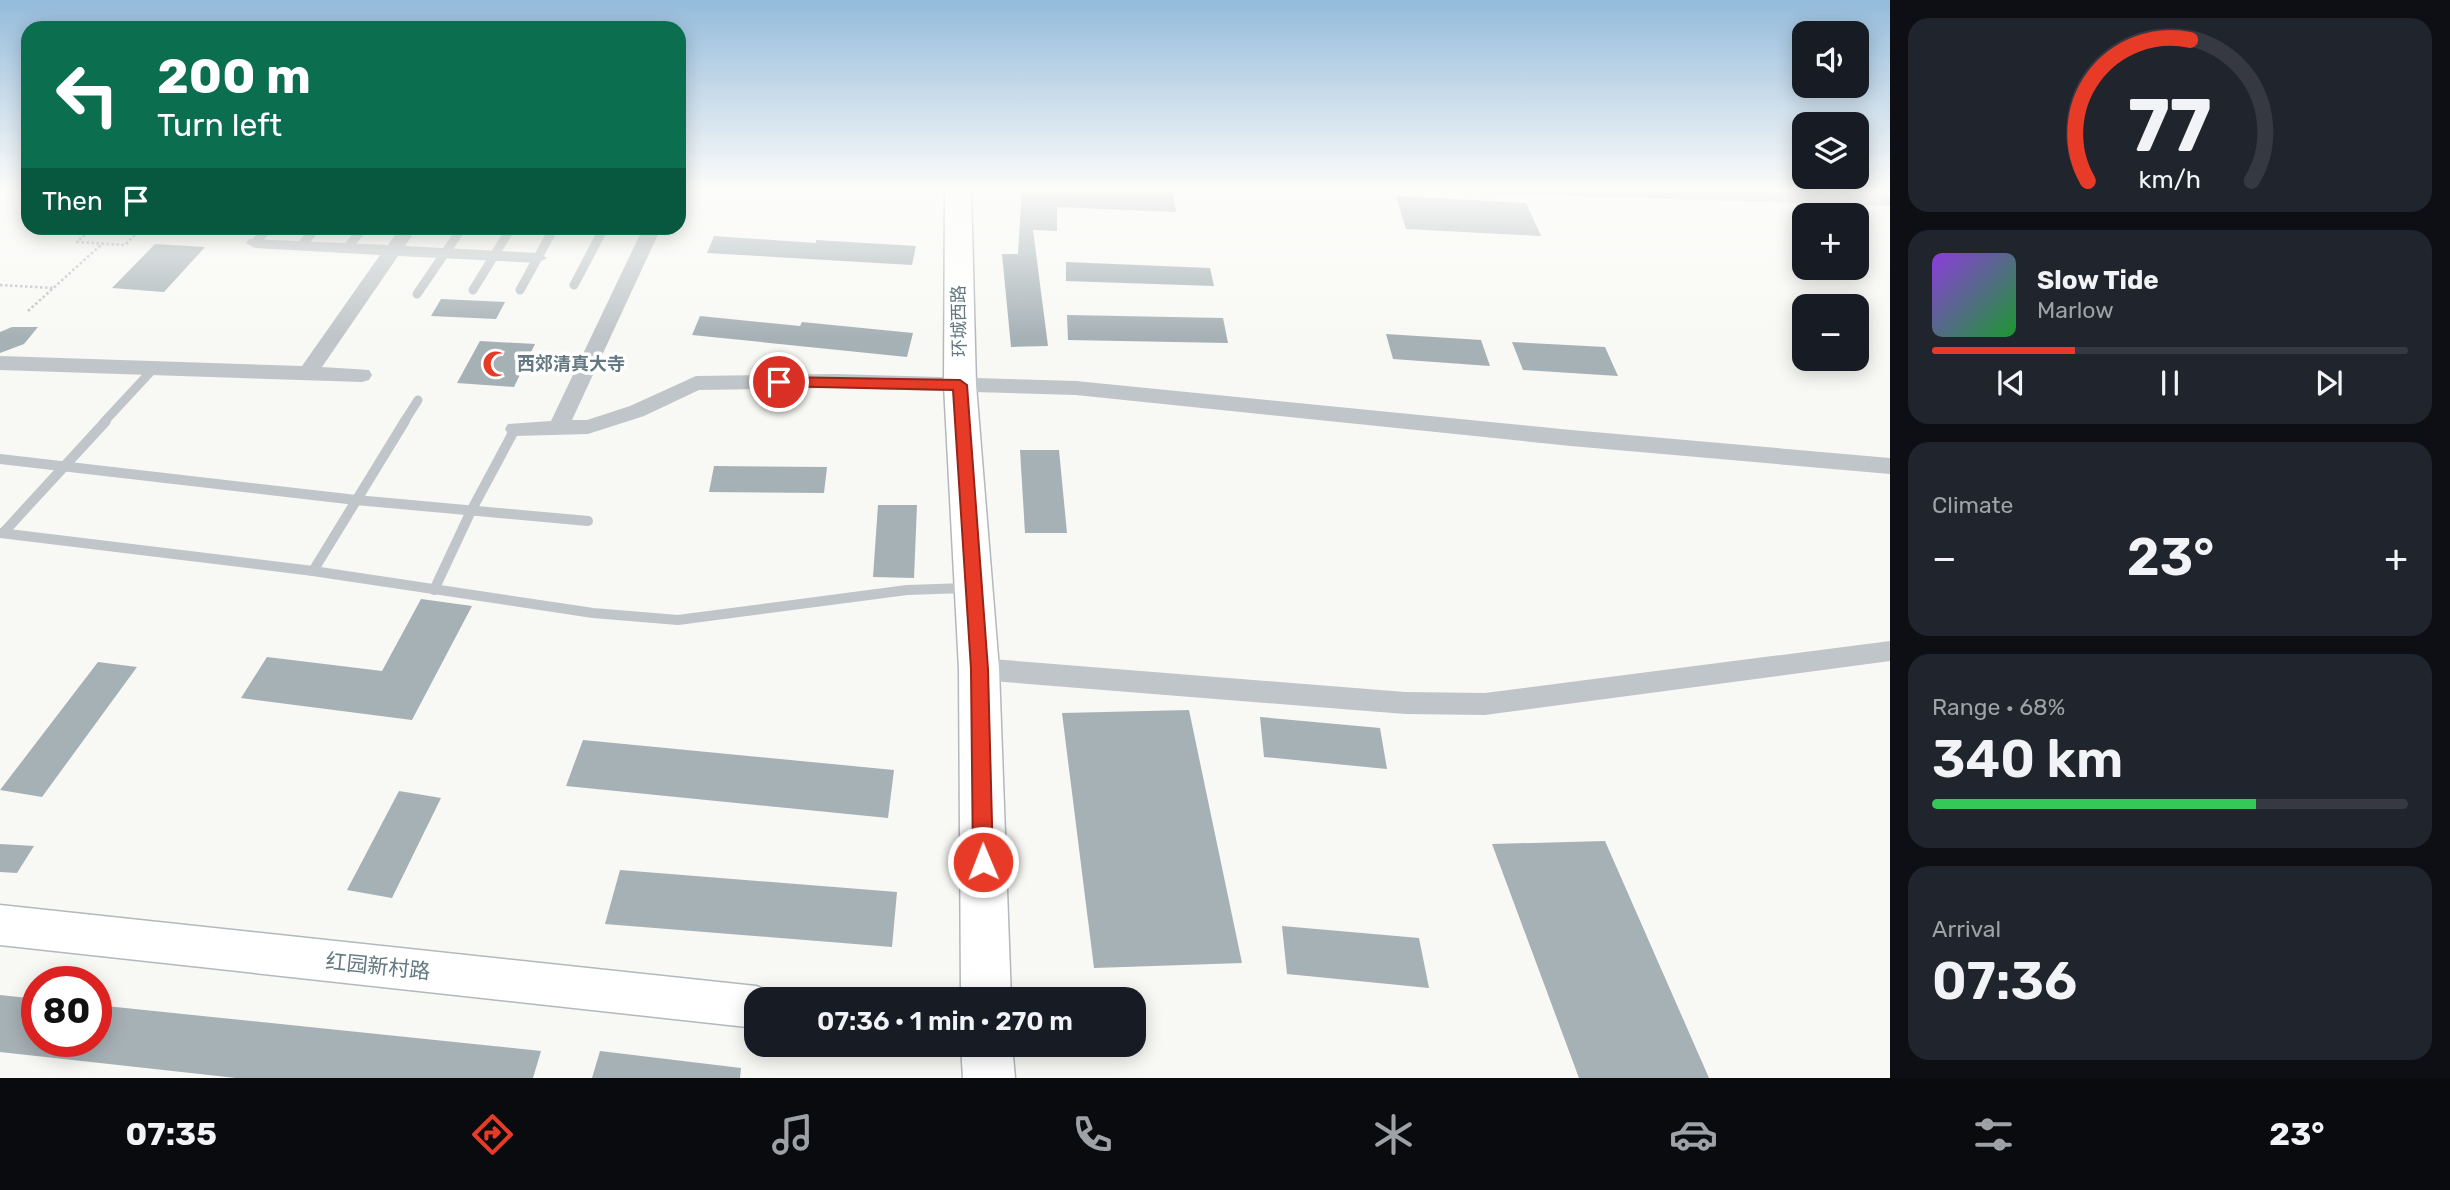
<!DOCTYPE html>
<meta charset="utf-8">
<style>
:root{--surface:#171b24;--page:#20242c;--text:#f1f3f6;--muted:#9ea1a6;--line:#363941;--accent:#e73a27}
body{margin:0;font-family:Rubik,"Noto Sans SC",sans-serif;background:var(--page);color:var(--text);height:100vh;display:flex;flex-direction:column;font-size:26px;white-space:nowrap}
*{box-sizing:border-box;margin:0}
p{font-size:23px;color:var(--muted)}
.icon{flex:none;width:38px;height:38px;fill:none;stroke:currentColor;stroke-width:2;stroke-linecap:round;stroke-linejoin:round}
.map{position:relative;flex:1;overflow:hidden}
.drawer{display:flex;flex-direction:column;gap:18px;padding:18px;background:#0d0f14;width:560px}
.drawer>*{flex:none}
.top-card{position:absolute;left:21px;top:21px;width:665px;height:214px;border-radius:21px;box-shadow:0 4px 18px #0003;background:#0b6e4f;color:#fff;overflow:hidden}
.tools{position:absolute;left:1792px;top:21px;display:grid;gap:14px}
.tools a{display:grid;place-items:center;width:77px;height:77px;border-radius:14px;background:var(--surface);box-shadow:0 4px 18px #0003;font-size:35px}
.speed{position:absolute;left:21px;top:966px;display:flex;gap:14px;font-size:35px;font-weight:700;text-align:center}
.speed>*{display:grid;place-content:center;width:91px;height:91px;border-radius:50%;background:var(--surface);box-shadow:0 4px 18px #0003;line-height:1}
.speed .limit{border:10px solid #d22;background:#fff;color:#111}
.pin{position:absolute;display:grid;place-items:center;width:60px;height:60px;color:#fff;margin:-30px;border:4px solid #fff;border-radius:50%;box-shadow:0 2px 7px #0007}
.me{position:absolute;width:77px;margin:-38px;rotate:359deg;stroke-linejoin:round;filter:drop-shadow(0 0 5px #0008)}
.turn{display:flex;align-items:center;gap:24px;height:147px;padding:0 21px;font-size:32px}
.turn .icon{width:91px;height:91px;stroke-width:2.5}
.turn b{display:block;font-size:49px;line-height:60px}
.then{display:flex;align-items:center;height:66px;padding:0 21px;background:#0003;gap:14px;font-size:26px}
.big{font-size:52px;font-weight:600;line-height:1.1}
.drawer .tile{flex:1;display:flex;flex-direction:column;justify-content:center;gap:10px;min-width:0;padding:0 24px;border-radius:21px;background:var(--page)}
.drawer .dial{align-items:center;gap:0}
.dial svg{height:182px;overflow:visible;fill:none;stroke:var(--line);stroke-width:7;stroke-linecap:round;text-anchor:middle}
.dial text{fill:var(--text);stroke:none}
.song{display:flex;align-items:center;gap:21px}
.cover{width:84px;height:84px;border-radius:10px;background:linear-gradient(135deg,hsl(270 70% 55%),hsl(130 70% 35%))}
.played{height:7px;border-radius:4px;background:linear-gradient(90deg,var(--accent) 30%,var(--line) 30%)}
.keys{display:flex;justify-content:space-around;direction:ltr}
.heat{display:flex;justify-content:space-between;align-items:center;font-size:38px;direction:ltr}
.charge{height:10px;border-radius:5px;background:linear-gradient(90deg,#34c759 68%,var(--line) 0)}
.trip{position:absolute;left:744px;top:987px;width:402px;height:70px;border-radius:21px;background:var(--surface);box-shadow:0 4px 18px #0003;font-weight:600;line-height:70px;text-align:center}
.menu{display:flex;height:112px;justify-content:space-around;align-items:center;background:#090b0e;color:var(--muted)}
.menu .icon{width:49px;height:49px}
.menu .current{color:var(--accent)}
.menu b{font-size:32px;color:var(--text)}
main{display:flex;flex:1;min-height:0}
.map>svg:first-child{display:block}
.building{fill:#a6b1b5}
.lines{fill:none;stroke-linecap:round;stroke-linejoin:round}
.secondary-casing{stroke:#b1b9bd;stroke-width:3}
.trunk-casing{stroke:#b2b8bb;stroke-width:3}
.path{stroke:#b9bec0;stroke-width:2.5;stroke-dasharray:2.5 2.5;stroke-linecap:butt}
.service-far1{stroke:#bfc5c8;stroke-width:9}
.service{stroke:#bfc5c8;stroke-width:10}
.minor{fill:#bfc5c8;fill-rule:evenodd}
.secondary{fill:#fff;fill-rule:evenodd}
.trunk{fill:#fff;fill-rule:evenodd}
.route{fill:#e73a27;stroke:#962619;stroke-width:2}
.labels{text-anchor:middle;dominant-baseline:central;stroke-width:7;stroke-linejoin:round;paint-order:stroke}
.street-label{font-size:18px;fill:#637881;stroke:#fff}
.poi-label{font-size:18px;font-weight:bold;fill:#637881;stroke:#fff;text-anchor:start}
.near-street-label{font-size:21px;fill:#637881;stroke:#fff}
</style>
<main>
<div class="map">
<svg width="1890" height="1078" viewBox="0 0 1890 1078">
<rect width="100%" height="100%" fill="#f8f8f5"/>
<g class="building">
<path d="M1022,188l151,3 3,21 -119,-5v24l-24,-1 15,116 -37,1 -9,-93h16z"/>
<path d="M1396,196l130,7 15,33 -135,-7z"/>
<path d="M714,236l102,7v-3l100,6 -4,19 -205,-12z"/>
<path d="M155,244l50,3 -41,45 -52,-4z"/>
<path d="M1066,262l144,6 4,18 -148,-5z"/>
<path d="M441,299l64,3 -9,17 -65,-3z"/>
<path d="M1067,315l156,3 5,25 -160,-3z"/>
<path d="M700,316l100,10 2,-4 111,11 -6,24 -215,-22z"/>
<path d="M12,327h26l-14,17 -24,9v-21z"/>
<path d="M1386,334l95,6 9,26 -97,-7z"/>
<path d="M480,341l55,3 -21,43 -57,-4z"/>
<path d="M1512,342l93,5 13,29 -95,-6z"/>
<path d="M1020,450h39l8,83h-42z"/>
<path d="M714,466l113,1 -3,26 -115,-1z"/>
<path d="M878,505h39l-3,73 -41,-1z"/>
<path d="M421,599l51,7 -60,114 -171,-22 26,-41 115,14z"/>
<path d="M98,662l39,5 -95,130 -42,-7z"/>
<path d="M1189,710l53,253 -148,5 -32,-255z"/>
<path d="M1260,717l120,11 7,41 -123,-12z"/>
<path d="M583,740l311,30 -6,48 -322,-32z"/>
<path d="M399,791l42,7 -49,100 -45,-8z"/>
<path d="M1605,841l104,237h-130l-87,-234z"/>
<path d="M0,844l34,2 -17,27 -17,-1z"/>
<path d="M620,870l277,22 -5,55 -287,-23z"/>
<path d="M1282,926l137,12 10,50 -142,-14z"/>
<path d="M0,995l37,4v42h59v-36l445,46 -8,27h-297l-236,-26z"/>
<path d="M600,1051l141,17 -1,10h-148z"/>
</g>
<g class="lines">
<g class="secondary-casing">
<path id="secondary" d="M0,905l756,81 15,6 3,7h-18v29l-756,-83z"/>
</g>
<g class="trunk-casing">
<g id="trunk">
<path d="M945,188h26l5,197 23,284 12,330h-50l-2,-330 -15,-284z"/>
<path d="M961,1045h51l3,33h-52z"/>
</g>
</g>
<g class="path">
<path d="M92,228l-15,14 48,3 17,-17"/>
<path d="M0,285l53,3"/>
<path d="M28,311l75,-68"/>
</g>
<g class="service-far1">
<path d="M255,243l13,-15"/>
<path d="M301,246l15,-18"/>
<path d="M347,248l16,-20"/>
<path d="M574,285l30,-57"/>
<path d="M473,290l38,-62"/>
<path d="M520,290l34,-62"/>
<path d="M417,294l45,-66"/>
<path d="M104,422l51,-55"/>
<path d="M404,422l14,-22"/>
</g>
<g class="service">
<path d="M0,459l356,41 232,21"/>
<path d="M0,533l313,38 280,42 85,7 229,-30 59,-2"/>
<path d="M3,533l103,-112"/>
<path d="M313,571l92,-150"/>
<path d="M434,590l37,-79 44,-82"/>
</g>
<g class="minor">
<path d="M1477,188h150l263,8v10l-405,-13z"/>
<path d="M400,228h17l-12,18 133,7 9,5 -9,5 -140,-7 -76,111 47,3 3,5 -3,5 -7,2 -362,-12v-14l302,10 78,-111 -125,-7 -9,-5 3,-4 139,6z"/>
<path d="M643,228h18l-89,192h15l43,-14 66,-30 139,-2 241,7 495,49 319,28v16l-319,-28 -495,-51 -241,-7 -136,2 -55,26 -56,18 -73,2 -7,-2 -3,-5 3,-5 43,-3z"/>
<path d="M1890,641v20l-405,54 -80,-1 -426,-34 -9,-3 -4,-8 4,-8 9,-3 426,34 80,1z"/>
</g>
<use href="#secondary" class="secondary"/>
<use href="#trunk" class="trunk"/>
</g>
<linearGradient id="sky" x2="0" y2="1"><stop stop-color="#94bbdb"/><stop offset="0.56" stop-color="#fcfcfa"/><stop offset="1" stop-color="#fcfcfa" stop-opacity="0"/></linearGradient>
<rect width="1890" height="338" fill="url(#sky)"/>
<path class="route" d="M779,377l181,3 7,5 21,284 5,193 -3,6 -7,3 -7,-3 -3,-6 -2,-193 -18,-279 -179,-4 -2,-4z"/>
<defs>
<g id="mosque-bare" transform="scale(2.1)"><path d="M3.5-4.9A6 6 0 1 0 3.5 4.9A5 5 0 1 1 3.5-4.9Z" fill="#e73a27" stroke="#fff" stroke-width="2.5" paint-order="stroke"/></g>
</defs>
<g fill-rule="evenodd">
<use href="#mosque-bare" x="496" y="364"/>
</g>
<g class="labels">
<g class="street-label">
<text transform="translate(959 321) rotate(-91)">环城西路</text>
</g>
<g class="poi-label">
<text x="517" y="364">西郊清真大寺</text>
</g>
<g class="near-street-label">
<text transform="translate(378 966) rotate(6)">红园新村路</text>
</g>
</g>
</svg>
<div class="tools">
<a><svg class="icon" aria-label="sound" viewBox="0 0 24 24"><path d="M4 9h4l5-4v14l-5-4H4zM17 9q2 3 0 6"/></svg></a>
<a><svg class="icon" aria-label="layers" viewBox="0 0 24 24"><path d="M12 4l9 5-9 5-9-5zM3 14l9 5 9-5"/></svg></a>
<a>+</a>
<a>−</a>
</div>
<div class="speed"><div class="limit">80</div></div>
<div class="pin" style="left:779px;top:382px;background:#d93025"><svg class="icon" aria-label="arrive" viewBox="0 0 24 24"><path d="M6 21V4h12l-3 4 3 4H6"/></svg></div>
<svg class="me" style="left:983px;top:862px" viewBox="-20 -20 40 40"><circle r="17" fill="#e73a27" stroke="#fff" stroke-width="3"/><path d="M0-11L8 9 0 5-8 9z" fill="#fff"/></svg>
<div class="trip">07:36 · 1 min · 270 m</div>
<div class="top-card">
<div class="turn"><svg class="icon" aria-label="left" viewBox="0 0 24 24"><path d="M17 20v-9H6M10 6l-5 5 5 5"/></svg><div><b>200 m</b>Turn left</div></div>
<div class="then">Then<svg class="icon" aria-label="arrive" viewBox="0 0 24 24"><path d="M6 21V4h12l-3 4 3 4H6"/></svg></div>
</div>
</div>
<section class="drawer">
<div class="tile dial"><svg viewBox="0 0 100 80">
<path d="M14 69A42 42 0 1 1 86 69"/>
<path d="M14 69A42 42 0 0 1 59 7" stroke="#e73a27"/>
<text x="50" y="56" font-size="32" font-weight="700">77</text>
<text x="50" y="72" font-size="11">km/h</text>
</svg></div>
<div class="tile">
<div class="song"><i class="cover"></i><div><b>Slow Tide</b><p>Marlow</p></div></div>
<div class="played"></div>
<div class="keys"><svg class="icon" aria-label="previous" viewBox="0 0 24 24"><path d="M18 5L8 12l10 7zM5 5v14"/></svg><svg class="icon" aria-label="pause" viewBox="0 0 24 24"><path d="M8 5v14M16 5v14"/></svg><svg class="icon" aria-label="next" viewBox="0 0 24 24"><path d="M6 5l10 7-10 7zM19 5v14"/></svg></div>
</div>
<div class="tile"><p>Climate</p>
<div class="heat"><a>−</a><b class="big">23°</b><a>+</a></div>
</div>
<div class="tile"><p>Range · 68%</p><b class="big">340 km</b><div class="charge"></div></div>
<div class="tile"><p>Arrival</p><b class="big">07:36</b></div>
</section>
</main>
<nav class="menu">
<b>07:35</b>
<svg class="icon current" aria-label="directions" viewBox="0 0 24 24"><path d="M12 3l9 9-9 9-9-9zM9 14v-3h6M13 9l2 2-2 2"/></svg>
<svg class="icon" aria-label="music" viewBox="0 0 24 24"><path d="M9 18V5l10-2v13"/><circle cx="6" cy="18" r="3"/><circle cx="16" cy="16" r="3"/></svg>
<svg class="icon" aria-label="phone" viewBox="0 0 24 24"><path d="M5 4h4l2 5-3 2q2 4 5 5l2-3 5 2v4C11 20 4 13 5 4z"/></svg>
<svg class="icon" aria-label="climate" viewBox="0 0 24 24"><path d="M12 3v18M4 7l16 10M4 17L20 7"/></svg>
<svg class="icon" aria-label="car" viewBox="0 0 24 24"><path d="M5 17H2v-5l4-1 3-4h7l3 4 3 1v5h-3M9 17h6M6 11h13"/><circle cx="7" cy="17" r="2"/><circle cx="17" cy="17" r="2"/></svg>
<svg class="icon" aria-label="filters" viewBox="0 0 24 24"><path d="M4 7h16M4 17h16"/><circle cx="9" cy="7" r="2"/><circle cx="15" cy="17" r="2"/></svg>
<b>23°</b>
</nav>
